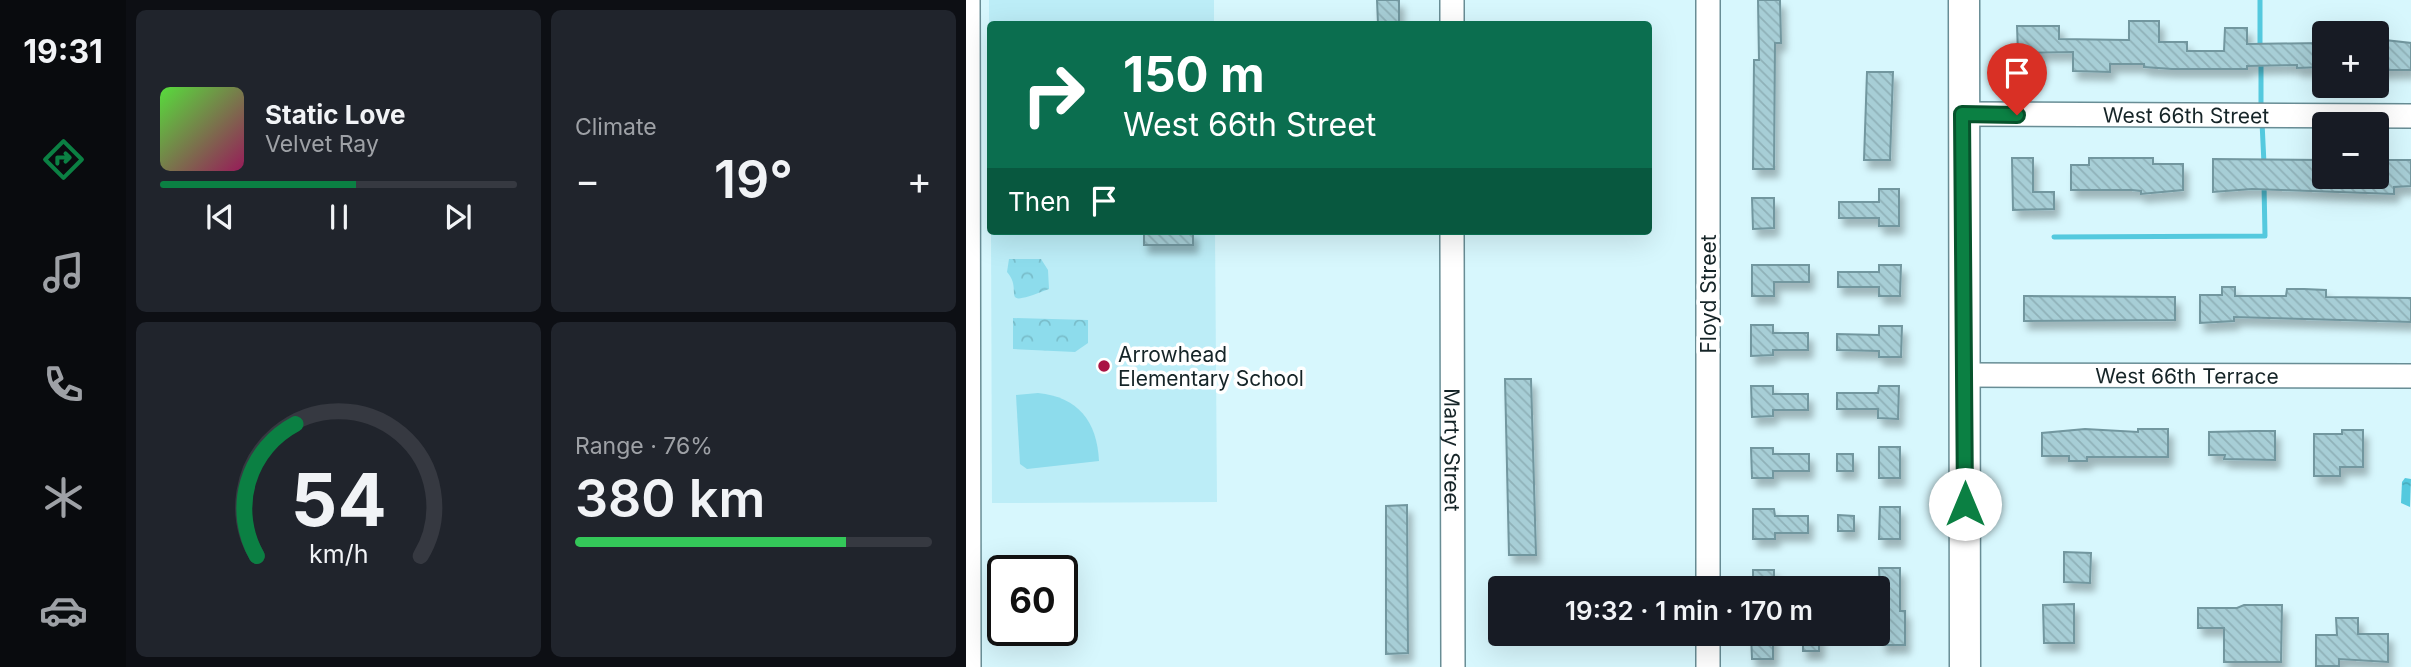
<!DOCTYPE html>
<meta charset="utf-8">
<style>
:root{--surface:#171b24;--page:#20242c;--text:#f1f3f6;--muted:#9ea1a6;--line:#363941;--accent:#0b8043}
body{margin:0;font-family:Inter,sans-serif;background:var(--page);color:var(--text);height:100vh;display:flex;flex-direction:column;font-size:26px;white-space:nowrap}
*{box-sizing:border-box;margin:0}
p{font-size:23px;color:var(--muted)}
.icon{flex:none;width:38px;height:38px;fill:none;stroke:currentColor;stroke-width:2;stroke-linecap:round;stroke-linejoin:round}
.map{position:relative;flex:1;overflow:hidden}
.sheet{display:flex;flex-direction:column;gap:10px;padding:10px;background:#0d0f14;width:840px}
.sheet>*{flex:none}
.guide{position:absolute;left:21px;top:21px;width:665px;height:214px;border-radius:7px;box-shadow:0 7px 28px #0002;background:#0b6e4f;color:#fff;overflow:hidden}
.buttons{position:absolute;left:1346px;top:21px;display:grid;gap:14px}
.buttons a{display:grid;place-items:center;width:77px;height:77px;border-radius:7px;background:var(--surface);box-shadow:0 7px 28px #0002;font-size:35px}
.speed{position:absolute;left:21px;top:555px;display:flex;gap:14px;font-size:35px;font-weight:700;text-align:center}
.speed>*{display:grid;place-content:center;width:91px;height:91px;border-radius:50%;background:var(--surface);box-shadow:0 7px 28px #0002;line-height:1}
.speed .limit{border:4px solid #111;border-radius:10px;background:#fff;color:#111}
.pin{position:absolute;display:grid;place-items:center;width:60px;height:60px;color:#fff;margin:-72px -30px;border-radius:50% 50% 50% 0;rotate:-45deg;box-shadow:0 0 7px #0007}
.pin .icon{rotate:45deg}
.me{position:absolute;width:77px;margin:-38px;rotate:0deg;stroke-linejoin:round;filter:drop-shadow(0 0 5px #0008)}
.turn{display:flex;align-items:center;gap:24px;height:147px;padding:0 21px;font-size:32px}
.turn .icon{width:91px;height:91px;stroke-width:2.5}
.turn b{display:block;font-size:49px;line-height:60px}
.then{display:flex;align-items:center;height:66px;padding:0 21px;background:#0003;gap:14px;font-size:26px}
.big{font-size:52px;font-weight:600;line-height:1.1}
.sheet .tile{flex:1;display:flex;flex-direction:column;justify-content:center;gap:10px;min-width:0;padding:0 24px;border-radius:10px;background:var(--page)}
.sheet .dial{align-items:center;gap:0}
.dial svg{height:182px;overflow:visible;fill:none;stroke:var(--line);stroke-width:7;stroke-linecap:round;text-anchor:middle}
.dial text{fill:var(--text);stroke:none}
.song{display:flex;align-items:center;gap:21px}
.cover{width:84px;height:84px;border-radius:10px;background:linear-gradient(135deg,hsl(110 70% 55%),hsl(330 70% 35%))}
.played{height:7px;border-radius:4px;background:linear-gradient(90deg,var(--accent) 55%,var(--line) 55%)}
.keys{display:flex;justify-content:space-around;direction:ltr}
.heat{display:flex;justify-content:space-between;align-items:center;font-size:38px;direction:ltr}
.charge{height:10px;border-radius:5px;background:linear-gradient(90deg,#34c759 76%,var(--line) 0)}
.sheet .tiles{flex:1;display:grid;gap:10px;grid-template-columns:repeat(2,1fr)}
.trip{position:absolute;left:522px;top:576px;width:402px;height:70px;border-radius:7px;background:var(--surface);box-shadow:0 7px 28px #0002;font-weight:600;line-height:70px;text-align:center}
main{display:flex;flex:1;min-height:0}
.menu{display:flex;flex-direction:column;width:126px;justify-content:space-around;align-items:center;background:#090b0e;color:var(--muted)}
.menu .icon{width:49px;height:49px}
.menu .current{color:var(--accent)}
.menu b{font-size:32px;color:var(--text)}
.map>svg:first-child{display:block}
.built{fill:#bcedf7}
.park{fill:url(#park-crowns)}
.garden{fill:#8ddcec}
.water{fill:url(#water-ripples)}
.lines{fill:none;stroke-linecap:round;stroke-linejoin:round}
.stream{stroke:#54c9de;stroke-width:5}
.building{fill:url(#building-back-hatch);stroke:#72979f;stroke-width:2;filter:url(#shadow)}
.minor-casing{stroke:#688d95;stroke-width:26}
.major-casing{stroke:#688d95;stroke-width:33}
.minor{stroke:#fff;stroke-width:23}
.major{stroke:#fff;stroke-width:30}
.route-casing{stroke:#07532c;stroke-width:18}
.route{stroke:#0b8043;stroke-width:12}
.poi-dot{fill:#a91344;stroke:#fff;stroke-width:2.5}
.labels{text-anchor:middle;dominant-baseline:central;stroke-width:7;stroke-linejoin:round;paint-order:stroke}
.street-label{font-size:21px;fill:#152427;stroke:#fff}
.poi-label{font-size:21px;fill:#152427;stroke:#fff;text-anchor:start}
</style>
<main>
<nav class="menu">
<b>19:31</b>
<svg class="icon current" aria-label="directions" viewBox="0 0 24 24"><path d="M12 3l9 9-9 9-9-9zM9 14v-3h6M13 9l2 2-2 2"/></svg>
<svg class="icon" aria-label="music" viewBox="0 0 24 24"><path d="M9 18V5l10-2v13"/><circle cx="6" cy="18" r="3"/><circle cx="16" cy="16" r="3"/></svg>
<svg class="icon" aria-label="phone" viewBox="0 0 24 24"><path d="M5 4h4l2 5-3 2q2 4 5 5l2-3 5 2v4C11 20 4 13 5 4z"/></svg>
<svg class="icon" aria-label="climate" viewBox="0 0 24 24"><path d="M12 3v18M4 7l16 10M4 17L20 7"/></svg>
<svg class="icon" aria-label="car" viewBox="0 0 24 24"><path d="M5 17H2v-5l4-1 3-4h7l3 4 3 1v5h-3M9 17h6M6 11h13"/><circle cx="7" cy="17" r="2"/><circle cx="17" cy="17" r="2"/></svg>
</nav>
<section class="sheet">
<div class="tiles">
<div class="tile">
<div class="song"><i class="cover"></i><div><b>Static Love</b><p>Velvet Ray</p></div></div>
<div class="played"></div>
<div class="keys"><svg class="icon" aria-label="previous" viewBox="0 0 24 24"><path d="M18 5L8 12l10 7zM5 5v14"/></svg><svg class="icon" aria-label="pause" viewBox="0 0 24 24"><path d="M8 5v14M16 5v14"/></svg><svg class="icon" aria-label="next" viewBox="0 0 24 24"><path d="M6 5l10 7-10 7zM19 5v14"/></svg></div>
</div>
<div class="tile"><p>Climate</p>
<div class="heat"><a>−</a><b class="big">19°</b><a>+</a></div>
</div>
<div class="tile dial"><svg viewBox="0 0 100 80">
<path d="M14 69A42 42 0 1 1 86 69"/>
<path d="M14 69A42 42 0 0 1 31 11" stroke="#0b8043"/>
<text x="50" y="56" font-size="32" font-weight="700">54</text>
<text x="50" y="72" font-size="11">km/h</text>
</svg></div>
<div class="tile"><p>Range · 76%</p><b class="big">380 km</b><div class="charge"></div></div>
</div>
</section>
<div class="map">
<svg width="1445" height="667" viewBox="0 0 1445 667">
<defs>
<pattern id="park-crowns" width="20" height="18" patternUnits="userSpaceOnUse" patternTransform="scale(1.75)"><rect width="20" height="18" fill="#8ddcec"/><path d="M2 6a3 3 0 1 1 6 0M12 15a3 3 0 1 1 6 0" fill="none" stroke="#79bdca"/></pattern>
<pattern id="water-ripples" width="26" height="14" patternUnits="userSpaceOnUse" patternTransform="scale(1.75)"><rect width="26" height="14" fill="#54c9de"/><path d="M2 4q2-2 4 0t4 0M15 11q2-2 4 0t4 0" fill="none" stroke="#48acbe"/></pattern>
<pattern id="building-back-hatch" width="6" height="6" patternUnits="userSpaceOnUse" patternTransform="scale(1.75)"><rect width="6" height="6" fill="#a7ced6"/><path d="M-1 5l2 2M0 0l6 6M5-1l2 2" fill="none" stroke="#8fb1b8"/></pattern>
<filter id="shadow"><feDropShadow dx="4.5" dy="8" stdDeviation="3.5" flood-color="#0004"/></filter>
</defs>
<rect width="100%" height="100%" fill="#d7f7fd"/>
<g class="built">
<path d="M23,0h225v24h-224v158z"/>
<path d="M25,231h224l2,271 -225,1z"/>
</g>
<g class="park">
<path d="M43,259h32l7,11 1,19c-54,21 -24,3 -42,-17z"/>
<path d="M47,318l75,2v23l-13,9 -62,-3z"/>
</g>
<path class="garden" d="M72,393c40,4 59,28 61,68l-72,8 -7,-5 -4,-69z"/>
<path class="water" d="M1439,478l6,1 -1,28 -9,-4 1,-21z"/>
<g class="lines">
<g class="stream">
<path d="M1294,0v49"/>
<path d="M1295,59v49"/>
<path d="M1296,122l2,42"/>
<path d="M1088,237l211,-1 -1,-52"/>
</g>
</g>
<g class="building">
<path d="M411,0h22v24h-21z"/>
<path d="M792,0h22l1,43h-6l-1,126h-21l1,-109h5z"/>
<path d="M1163,21h30v21h28v9h37l1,-23h22v16l77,-1v24l-27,1v-3l-50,1v3h-75l-28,-2v-3h-34v8l-37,-1v-19l-55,1 -1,-27h42v13l70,1z"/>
<path d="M1410,39l35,4v27h-34z"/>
<path d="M901,72h26l-3,88h-26z"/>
<path d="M1046,158h21v34h21v17l-41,1z"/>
<path d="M1123,158h64v6h30v26l-42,4v-3l-9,-1h-61v-25h18z"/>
<path d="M1247,159l111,1v17h52v-12h6l-1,-5h30v26l-17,1v7l-142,-5 -39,3z"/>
<path d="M913,189h20v37h-20v-8h-40v-16h40z"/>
<path d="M786,198h22v30l-21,1z"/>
<rect x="178" y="231" width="49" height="14"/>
<path d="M786,265h57v17h-35v14h-22z"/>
<path d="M913,265h22l-1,31h-21v-9h-41v-15h41z"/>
<path d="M1256,287h13v9h51l1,-7h17l22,1v7l85,1v24l-177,-5v4l-34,2v-28h22z"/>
<path d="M1058,296l151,1v23l-151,1z"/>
<path d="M785,325h22v8h35v17h-35v5l-22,1z"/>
<path d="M913,326h23l-1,31h-22v-6l-42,-1v-16l42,1z"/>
<path d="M539,379h26l5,176h-27z"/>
<path d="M785,386h22v8h35v16h-35v6l-21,1z"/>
<path d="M913,386h20l-1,33 -20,-1v-9h-41v-16h41z"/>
<path d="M1119,429l53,3v-3h30v28h-81v4h-18v-5h-27v-23z"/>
<path d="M1376,430h21v37h-23v9h-26v-42h28z"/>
<path d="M1289,431h20v29l-51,-1 1,-4h-16v-23z"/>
<rect x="913" y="447" width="21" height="31"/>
<path d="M785,448h22v6h36v17h-36v7h-21z"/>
<rect x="871" y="454" width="16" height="17"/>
<path d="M441,505l1,148 -22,1v-148z"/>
<path d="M914,507h20v32h-21z"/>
<path d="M787,509h21l1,7h33v17h-33v6h-22z"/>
<path d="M872,515l16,1v15h-16z"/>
<path d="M1098,552l27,1 -1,30 -26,-1z"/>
<path d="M913,568h21v43h5v34h-23z"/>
<rect x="787" y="570" width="21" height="18"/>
<path d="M1108,604v39h-30l-1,-38z"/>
<path d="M1278,605h38l-1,57h-57v-34h-26v-20h39z"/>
<path d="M1370,618h22v16h30v28l-49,-3v7h-23v-31h21z"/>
<path d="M785,634h22v25h-21z"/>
<rect x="837" y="634" width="16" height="17"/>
</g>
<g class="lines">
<g class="minor-casing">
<g id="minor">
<path d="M2,0l1,667"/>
<path d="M486,0v24"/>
<path d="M742,0v588"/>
<path id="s1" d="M996,114l449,2"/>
<path id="s2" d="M486,231l1,436"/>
<path id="s3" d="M999,375l446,1"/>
<path d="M742,667v-33"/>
</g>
</g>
<g class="major-casing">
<path id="major" d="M998,0l1,667"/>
</g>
<use href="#minor" class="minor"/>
<use href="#major" class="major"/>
</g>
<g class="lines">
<g class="route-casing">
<path id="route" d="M999,504l-3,-390 55,1"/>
</g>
<use href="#route" class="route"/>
</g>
<circle class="poi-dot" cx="138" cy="366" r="7"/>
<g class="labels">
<g class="street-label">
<text stroke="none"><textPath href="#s1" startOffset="224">West 66th Street</textPath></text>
<text transform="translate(742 294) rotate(-90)">Floyd Street</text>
<text stroke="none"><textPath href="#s3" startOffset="222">West 66th Terrace</textPath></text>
<text stroke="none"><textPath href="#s2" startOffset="219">Marty Street</textPath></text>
</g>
<g class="poi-label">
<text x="152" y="354">Arrowhead<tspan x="152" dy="24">Elementary School</tspan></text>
</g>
</g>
</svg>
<div class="buttons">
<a>+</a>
<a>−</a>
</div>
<div class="speed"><div class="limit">60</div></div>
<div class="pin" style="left:1051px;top:115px;background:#d93025"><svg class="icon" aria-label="arrive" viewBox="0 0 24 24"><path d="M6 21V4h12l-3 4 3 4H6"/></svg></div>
<svg class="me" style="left:999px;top:504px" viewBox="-20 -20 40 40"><circle r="19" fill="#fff"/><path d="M0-13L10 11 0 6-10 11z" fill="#0b8043"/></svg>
<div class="trip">19:32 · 1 min · 170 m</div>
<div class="guide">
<div class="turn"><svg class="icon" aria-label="right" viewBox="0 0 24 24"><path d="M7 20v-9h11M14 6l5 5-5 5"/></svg><div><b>150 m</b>West 66th Street</div></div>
<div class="then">Then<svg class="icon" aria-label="arrive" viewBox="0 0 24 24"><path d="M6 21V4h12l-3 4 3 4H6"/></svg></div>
</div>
</div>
</main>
